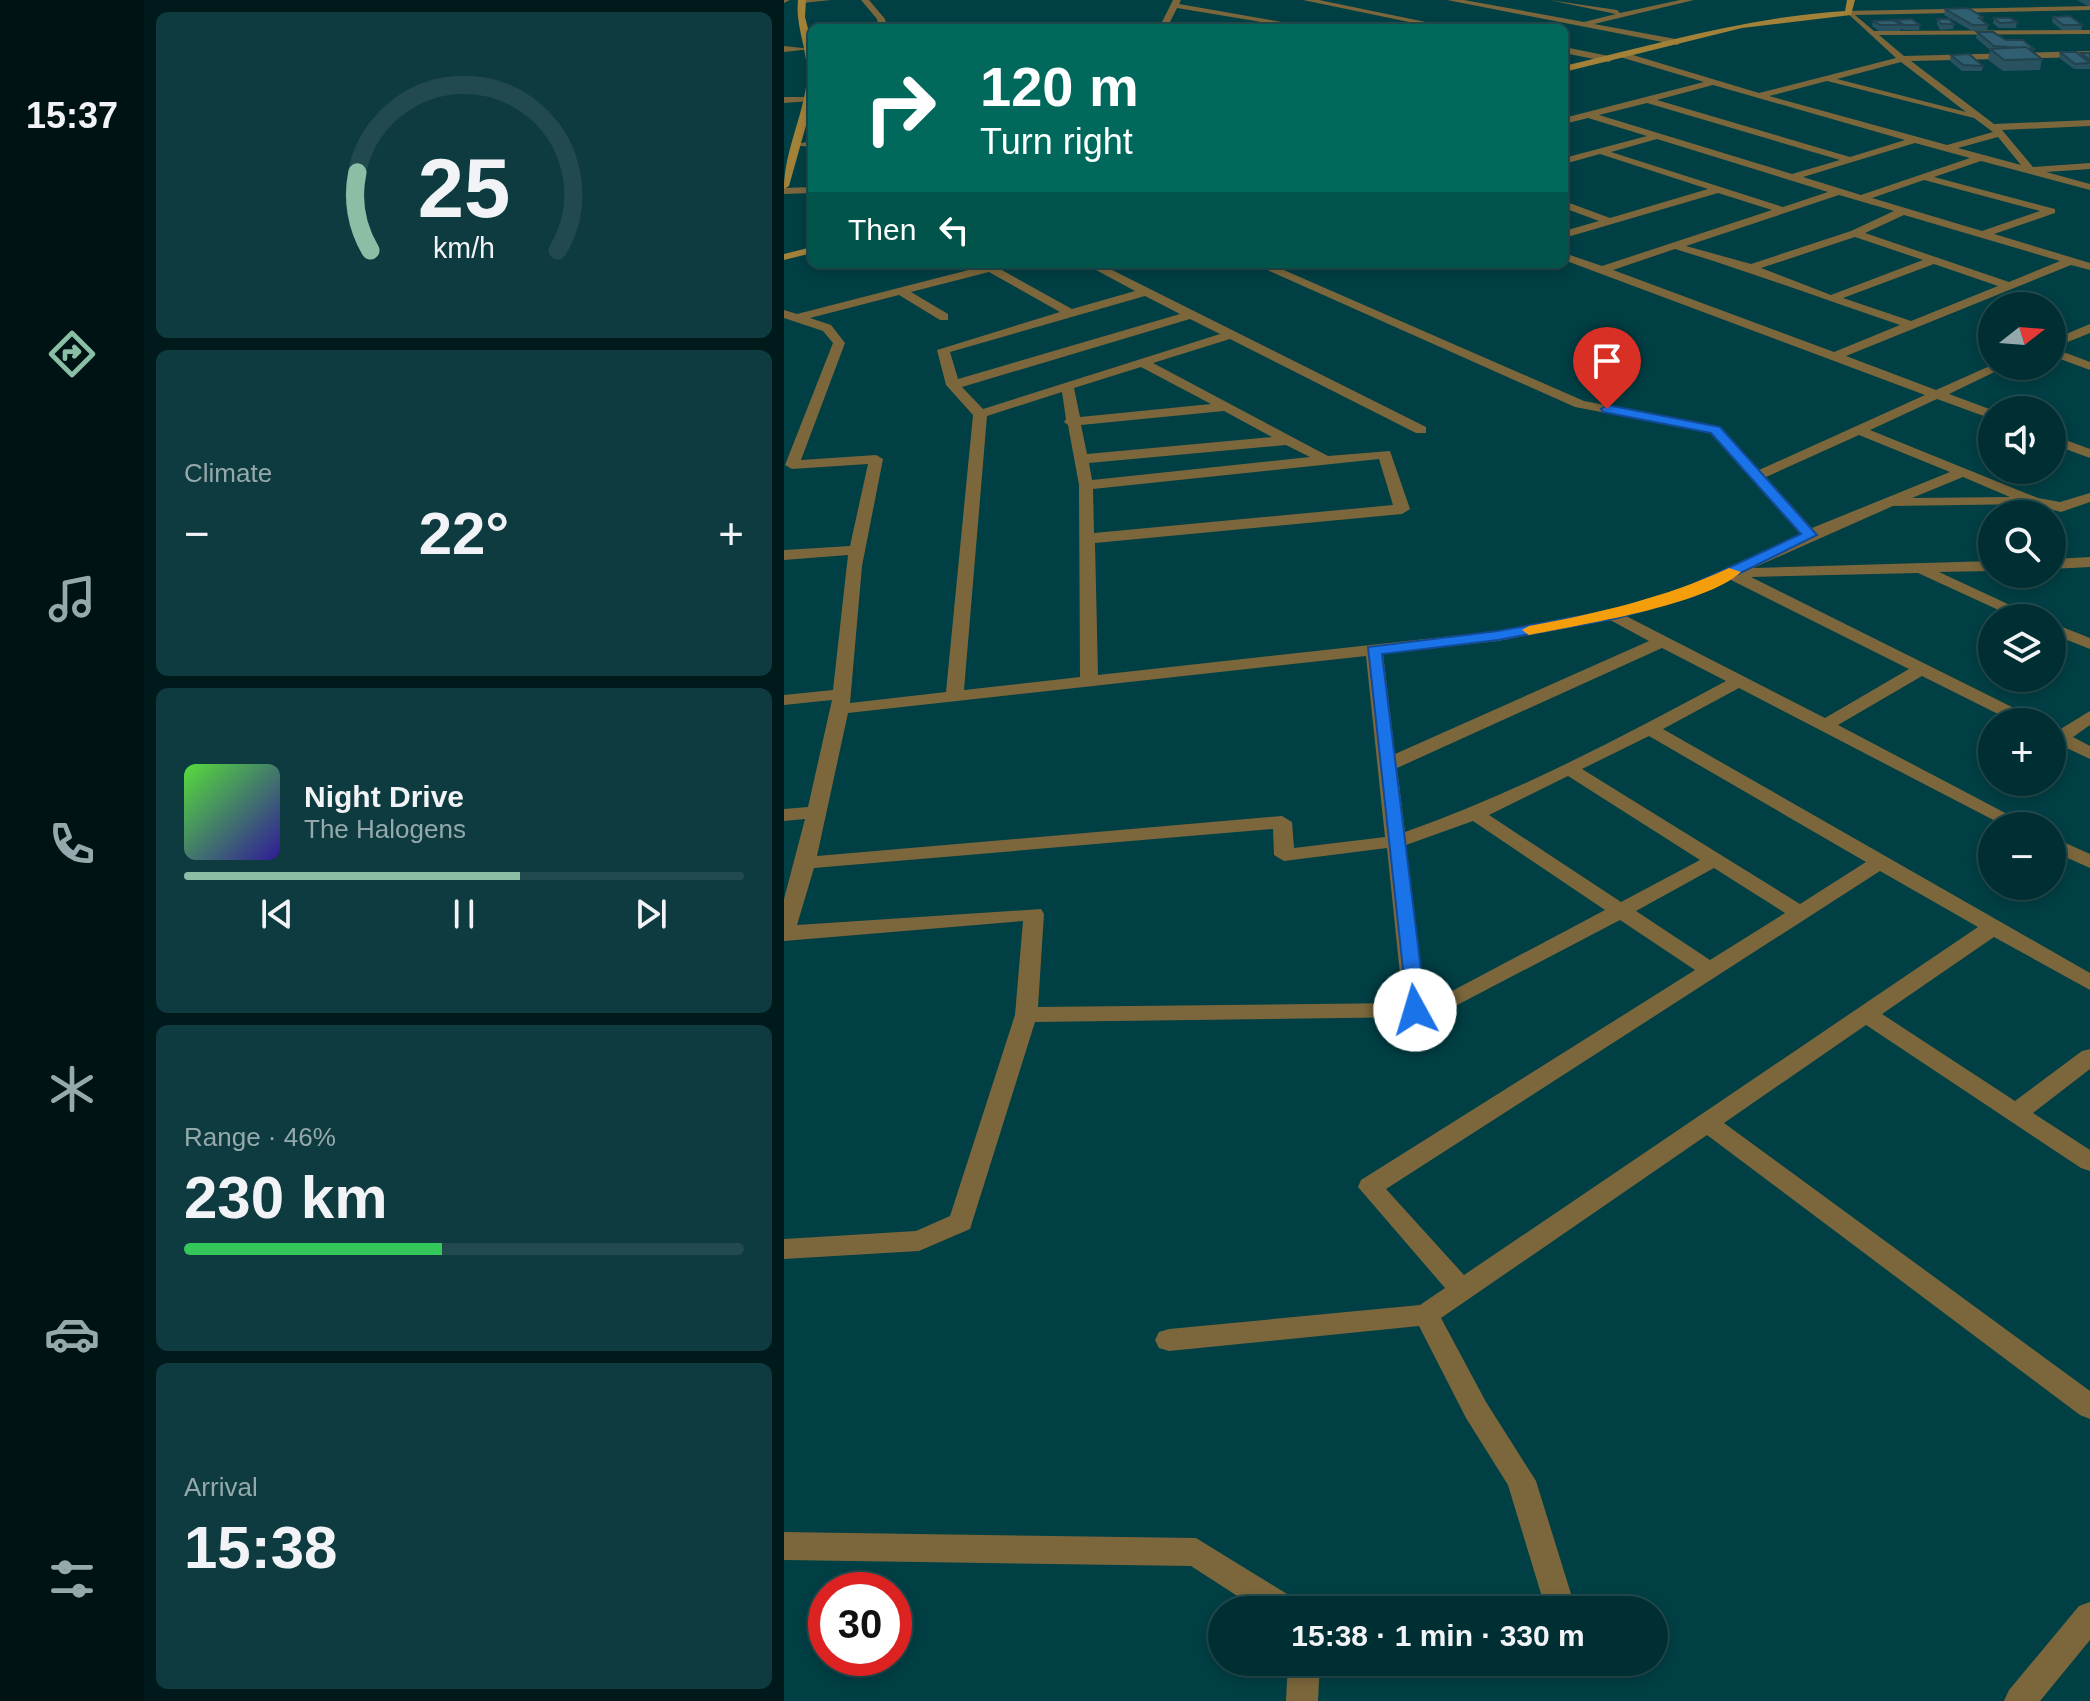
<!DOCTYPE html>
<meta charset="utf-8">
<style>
:root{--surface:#002f33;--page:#0e3b3f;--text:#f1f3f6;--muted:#95a9ac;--line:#224a4e;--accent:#8abfa5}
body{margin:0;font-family:Arial,sans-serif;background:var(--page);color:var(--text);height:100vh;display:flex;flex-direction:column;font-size:30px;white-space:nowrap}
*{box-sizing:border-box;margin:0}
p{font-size:26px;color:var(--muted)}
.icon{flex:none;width:44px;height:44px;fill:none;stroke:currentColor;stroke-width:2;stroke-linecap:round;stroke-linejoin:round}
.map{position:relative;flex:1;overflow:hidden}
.side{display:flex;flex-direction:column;gap:12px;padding:12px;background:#001a1c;width:640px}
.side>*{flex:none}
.hud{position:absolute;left:24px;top:24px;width:760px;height:244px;border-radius:12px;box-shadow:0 4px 12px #0003,0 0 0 2px var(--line);background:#00695c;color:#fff;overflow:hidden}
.needle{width:52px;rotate:73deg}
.tools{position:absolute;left:1194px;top:292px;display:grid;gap:16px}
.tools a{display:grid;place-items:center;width:88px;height:88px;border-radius:50%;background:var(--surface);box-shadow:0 4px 12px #0003,0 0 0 2px var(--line);font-size:40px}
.speed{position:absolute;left:24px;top:1572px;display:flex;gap:16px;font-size:40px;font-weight:700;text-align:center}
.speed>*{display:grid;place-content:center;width:104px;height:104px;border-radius:50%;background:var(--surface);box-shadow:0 4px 12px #0003,0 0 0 2px var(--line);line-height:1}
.speed .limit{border:12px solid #d22;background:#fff;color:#111}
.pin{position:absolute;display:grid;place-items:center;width:68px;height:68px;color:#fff;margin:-82px -34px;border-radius:50% 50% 50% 0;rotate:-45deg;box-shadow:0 0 8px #0007}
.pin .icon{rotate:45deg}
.me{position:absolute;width:88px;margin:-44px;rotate:354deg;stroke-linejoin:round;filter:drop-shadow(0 0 6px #0008)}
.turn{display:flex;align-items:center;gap:28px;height:168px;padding:0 40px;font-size:36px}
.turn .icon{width:104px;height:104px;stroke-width:2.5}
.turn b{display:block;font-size:56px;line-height:68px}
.then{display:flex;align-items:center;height:76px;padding:0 40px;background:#0003;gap:16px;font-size:30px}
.big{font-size:60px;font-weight:800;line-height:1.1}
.side .widget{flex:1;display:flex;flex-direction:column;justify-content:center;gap:12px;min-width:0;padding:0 28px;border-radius:12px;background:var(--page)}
.side .dial{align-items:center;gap:0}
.dial svg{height:208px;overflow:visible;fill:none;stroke:var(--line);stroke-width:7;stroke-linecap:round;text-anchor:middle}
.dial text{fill:var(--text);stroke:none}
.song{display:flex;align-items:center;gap:24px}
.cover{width:96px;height:96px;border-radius:12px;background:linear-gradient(135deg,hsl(110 70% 55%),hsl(250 70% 35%))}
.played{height:8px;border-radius:4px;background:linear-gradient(90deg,var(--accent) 60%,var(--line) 60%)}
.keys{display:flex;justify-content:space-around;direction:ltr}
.heat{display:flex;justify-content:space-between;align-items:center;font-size:44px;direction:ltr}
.charge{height:12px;border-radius:6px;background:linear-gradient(90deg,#34c759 46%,var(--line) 0)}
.trip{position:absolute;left:424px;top:1596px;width:460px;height:80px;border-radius:40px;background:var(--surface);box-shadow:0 4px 12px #0003,0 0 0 2px var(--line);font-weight:800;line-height:80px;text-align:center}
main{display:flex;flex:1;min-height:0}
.dock{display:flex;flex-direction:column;width:144px;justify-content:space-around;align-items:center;background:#001314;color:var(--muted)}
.dock .icon{width:56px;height:56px}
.dock .active{color:var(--accent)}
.dock b{font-size:36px;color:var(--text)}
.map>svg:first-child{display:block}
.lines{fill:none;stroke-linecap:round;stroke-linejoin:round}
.street{fill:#7c673c;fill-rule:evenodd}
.secondary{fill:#a28138;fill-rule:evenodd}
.wall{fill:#285260}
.building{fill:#2f5f70;stroke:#21424e;stroke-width:2}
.route{fill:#1a73e8;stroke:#114b97;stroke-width:2}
.slow{fill:#f59e0b}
</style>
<main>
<nav class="dock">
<b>15:37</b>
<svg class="icon active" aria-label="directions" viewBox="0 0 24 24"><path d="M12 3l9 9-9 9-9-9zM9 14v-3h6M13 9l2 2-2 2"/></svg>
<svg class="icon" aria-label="music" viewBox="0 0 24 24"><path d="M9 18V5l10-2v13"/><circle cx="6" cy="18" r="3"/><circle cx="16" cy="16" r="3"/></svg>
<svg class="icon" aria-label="phone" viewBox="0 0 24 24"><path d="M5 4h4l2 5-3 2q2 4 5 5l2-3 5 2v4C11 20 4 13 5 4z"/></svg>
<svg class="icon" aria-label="climate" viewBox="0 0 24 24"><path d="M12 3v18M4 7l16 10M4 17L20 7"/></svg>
<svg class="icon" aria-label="car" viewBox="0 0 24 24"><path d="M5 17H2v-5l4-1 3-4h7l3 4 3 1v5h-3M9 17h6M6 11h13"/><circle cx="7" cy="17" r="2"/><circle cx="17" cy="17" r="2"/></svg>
<svg class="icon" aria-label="filters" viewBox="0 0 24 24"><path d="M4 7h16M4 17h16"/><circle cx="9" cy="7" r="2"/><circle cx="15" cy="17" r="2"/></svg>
</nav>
<section class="side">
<div class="widget dial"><svg viewBox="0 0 100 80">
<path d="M14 69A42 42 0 1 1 86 69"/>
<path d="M14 69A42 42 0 0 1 9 39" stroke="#8abfa5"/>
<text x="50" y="56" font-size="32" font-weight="700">25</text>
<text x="50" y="72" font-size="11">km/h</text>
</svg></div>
<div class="widget"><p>Climate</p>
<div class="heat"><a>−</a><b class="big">22°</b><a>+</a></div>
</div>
<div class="widget">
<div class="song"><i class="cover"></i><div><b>Night Drive</b><p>The Halogens</p></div></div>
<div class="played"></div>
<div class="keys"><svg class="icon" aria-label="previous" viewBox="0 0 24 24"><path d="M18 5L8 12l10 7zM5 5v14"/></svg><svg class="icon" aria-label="pause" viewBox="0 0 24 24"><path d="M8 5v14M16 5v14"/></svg><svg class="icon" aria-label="next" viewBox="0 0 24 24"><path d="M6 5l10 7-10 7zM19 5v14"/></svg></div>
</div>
<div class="widget"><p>Range · 46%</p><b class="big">230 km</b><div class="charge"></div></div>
<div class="widget"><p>Arrival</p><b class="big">15:38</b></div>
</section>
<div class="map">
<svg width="1306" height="1701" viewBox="0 0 1306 1701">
<rect width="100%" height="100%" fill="#003f44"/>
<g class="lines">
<g class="street">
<path d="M0,0h6l-6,3z"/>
<path d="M47,0l-29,3 -4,-2 1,-1z"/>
<path d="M77,0h8l16,19 2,9h-8l-2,-9z"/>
<path d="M389,0h8l-2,4 137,24h-19l-120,-20 -10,20h-8z"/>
<path d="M519,0h16l136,28h-17z"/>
<path d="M663,0h17l120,22 32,-8 -67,-14 68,10 3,3 60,-13h14l-100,24 87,16 -3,5z"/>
<path d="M1306,6v4l-235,5 19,16 216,-1v4l-211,1 25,21 186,-5v6l-179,4 83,63 96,-4v6l-88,4 31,37 57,-4v6l-44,3 44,12v6l-109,-29 -47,16 121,32v4l-61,21 96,29v7l-19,-5 -225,91 90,34 56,-25 15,1 -58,28 43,16v9l-55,-20 -67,31 168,68 22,4 30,-9v9l-29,10 -31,-8 -137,2 -140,62 239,-7v10l-53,1 99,46h-22l-98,-45 -167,4 283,141 3,4h-23l-92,-46 -84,49 192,101h-25l-266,-138 -76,41 427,244v17l-96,-53 -112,77 133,87 67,-50 8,-2v20l-57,44 57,37v21l-9,-3 -215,-143 -142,98 366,268v28l-10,-4 -373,-280 -266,183 45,84 50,79 40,129h-30l-38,-125 -42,-67 -47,-92 -250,25 -10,-3 -4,-8 4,-8 10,-3 251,-24 25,-17 -87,-101 3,-7 334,-210 -75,-50 -178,93 -27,4 -380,5 -65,207 -51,22 -135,8v-20l132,-8 34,-15 65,-201 8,-94 -239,20v-42l21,-80 -21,2v-12l24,-2 24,-107 -48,5v-10l49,-5 15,-135 -64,5v-10l66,-4 18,-82 -76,5 -7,-4 48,-122 -10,-12 -39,-13v-8l13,4 195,-50h20l-12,5 72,40 63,-18 -50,-27h15l326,163v6h-10l-186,-94 -77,24 175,93 62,-5 20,58 -8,5 -307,29 3,132 400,-44 111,-21 73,-21 118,-55 -90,-101 -135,-26 -321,-143h16l314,137 136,26 39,43 166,-75 -361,-135v-7l38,13 170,-56 -54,-17 -154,45v-7l35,-10 -35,-13v-7l46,17 98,-29 -108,-35 -36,10v-6l83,-22 -59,-18 -24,6v-6l140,-36 -84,-25 3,-5 136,41 137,-35 -51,-47zM1117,62l65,50 -129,-33zM1043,81l147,37 19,14 -46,13 -178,-49zM929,85l192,55 -55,17 -193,-57zM863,103l193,57 -48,14 -193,-59zM1214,137l23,28 -63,-17zM873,139l171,53 -45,15 -172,-55zM1131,143l55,15 -109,37 -58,-18zM1140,180l116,31 -58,20 -110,-33zM1055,195l55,16 -43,20 -100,33 -65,-18zM1120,215l156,46 -51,21 -144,-49zM1071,237l68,23 -92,35 -70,-27zM891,249c76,23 150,51 225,76l-66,27 -221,-82zM1150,264l64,22 -87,35 -68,-23zM205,272l71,40 -123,38 9,35 27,30 -27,277 -96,11 12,-137 21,-107 -7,-4 -75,5 44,-117 -14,-18 -21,-7 89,-23 41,25h8v-6l-37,-22zM361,296l35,18 -222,65 -8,-27zM406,319l30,15 -237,75 -21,-22zM357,367l70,37 -131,13 -6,-29zM278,392l4,27 -2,3 4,3 11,60 1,192 -116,13 23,-274zM440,411l48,26 -185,17 -6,-29zM1075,435l91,37 -138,56 -46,-51zM502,445l24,12 -218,23 -3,-17zM595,459l14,46 -299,28 -1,-44zM1179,477l47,20 -98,1zM945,579l180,90 -84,49 -199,-102 68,-21zM826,620l39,21 -254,113 -12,-100 115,-13zM878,648l64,33c-104,56 -210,112 -321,151l-8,-64zM582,656l19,181 -91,11 -2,-26 -10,-6 -465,40 31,-143zM865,736l217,126 -66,42 -218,-135zM784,776l132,84 -79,42 -132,-87zM689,821l132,89 -168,89 -12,2 -19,-156zM489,829l1,26 10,6 103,-13 16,155 -365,4 6,-93 -3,-5 -244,16 17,-57zM930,868l71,45 -75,47 -74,-49zM1096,871l98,56 -514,348 -78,-86z"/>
<path d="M0,46l28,3 -28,3z"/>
<path d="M780,47l45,9 4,3 -4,3 -45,-9z"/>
<path d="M0,97h24l4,4 -28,2z"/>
<path d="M28,141v6l-21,-2z"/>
<path d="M28,187v6l-28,1v-6z"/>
<path d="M1306,324v9l-37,15 37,14v8l-38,-14v-16z"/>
<path d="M1268,435l38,14v9l-38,-14z"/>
<path d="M1306,557v10l-38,2v-10z"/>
<path d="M1268,623l38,15v11l-38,-15z"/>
<path d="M1306,711v14l-17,12 17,9v13l-38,-18v-12l7,1z"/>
<path d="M1268,837l38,17v14l-38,-17z"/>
<path d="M0,1532l412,6 101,62 4,10h-42l-68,-44 -407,-6z"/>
<path d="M1306,1602v38l-50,61h-36l5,-11 70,-84z"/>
<path d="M504,1662h32l-2,39h-32z"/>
</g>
<g class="secondary">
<path d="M14,0h8l-1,17 7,27v60l-23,82 -5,3c0,-37 19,-72 23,-109 2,-28 -12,-53 -9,-80z"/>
<path d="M1063,0h8l-4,15 -109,13 -178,44v-6c93,-22 185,-49 281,-55z"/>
<path d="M28,247v6l-28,7v-6z"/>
</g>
</g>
<g class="wall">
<path d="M1293,0h13v6h-2z"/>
<path d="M1161,9l38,8 -1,3 6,5 -1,5 -15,1 -28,-16z"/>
<path d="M1269,17l29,8 -1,5h-19l-10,-8z"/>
<path d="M1210,18l23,4 -1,6h-17l-6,-5z"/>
<path d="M1153,19l17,5 -1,5 -13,1 -3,-6z"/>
<path d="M1112,20l24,5 -1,5h-16l-2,-1 -1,2h-21l-7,-5 1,-5 23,1z"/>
<path d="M1193,32l57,17 -1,3 9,7 -2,11 -37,1 -15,-11 2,-10 -14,-12z"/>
<path d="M1276,52l21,4v-3h9v16h-16l-15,-11z"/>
<path d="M1167,55l32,11 -1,5h-20l-12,-10z"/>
</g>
<g class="building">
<path d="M1184,8l15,9 -4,1 9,7h-15l-28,-16z"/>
<path d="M1286,16l12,9h-19l-10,-8z"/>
<path d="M1210,18h16l7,4 -17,1z"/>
<path d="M1128,19l8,6h-16l-8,-5z"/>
<path d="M1153,19h12l5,5h-13z"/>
<path d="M1109,20l8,5h-21l-7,-4z"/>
<path d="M1193,32h16l13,8h17l11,9 -40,-3z"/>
<path d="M1242,47l16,12 -38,1 -14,-11z"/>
<path d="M1276,52h16l14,11 -15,1z"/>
<path d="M1297,53h9v7z"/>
<path d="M1185,54l14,12 -20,-1 -12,-10z"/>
</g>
<path class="route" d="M823,405l113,22 97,108 -123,61 -76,22 -120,22 -116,14 44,356 -3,5h-15l-40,-368 130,-16 112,-20 73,-22 118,-55 -90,-101 -108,-21 -2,-3z"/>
<path class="slow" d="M945,568l12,4c-35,33 -162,53 -212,63l-7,-5 7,-4c70,-13 135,-28 200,-58z"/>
</svg>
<div class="tools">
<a><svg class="needle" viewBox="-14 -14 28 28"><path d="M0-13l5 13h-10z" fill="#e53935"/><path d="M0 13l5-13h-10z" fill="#95a9ac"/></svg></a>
<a><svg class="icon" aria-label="sound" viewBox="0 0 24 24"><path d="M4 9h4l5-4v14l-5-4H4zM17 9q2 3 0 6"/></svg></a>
<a><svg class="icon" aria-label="search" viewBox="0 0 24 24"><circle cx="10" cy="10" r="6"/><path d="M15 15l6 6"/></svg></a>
<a><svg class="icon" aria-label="layers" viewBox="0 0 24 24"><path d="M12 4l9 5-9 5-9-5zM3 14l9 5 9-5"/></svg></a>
<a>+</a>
<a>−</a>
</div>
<div class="speed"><div class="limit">30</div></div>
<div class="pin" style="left:823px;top:409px;background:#d93025"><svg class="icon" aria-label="arrive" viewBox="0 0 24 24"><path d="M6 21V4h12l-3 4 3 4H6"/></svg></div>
<svg class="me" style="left:631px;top:1010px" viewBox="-20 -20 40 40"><circle r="19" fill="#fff"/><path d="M0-13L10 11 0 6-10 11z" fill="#1a73e8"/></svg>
<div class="trip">15:38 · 1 min · 330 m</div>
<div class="hud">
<div class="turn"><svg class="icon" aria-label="right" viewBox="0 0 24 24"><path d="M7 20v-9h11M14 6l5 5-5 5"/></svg><div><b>120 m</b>Turn right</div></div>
<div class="then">Then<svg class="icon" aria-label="left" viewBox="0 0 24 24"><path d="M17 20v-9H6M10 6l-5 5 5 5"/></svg></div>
</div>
</div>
</main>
